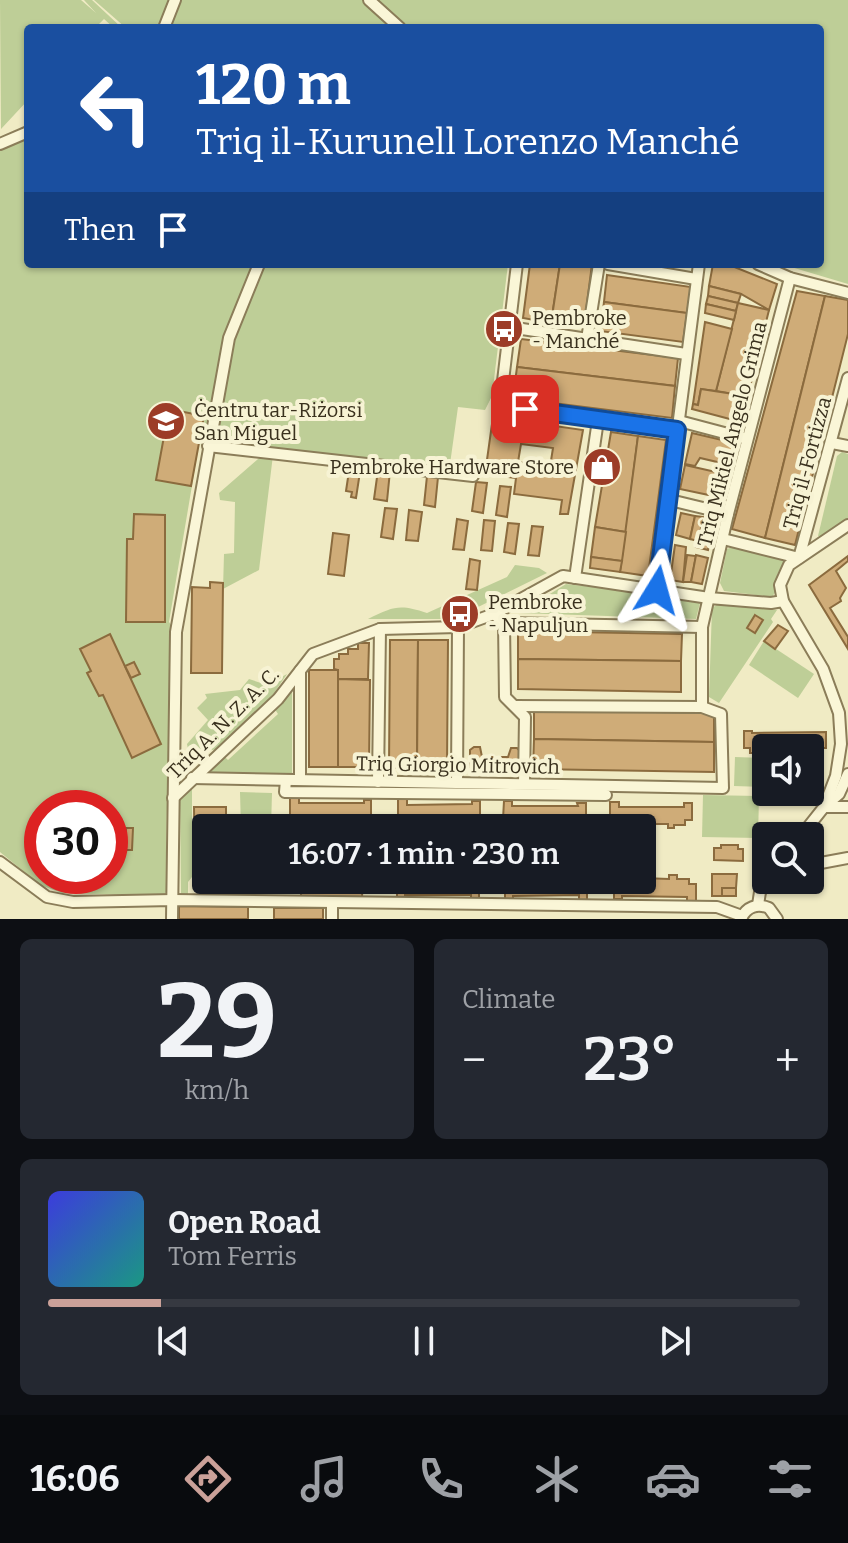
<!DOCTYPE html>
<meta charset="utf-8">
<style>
:root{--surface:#171b24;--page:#242831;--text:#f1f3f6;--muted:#9ea1a6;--line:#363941;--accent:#cba199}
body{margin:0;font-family:Bitter,serif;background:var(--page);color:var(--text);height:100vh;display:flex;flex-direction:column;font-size:30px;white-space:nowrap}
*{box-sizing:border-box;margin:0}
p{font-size:26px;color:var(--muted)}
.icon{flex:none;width:44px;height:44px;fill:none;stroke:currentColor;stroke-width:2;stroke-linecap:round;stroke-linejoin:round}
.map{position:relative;height:919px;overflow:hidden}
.panel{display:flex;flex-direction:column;gap:20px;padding:20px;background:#0d0f14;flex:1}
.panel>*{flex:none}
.top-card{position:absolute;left:24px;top:24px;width:800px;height:244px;border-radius:8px;box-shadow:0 2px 6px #0004;background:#1a4fa0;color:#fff;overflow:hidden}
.buttons{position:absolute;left:752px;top:734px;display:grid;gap:16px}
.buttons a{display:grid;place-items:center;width:72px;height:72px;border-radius:8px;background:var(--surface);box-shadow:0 2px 6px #0004;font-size:40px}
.speed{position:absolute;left:24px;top:790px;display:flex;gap:16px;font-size:40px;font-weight:700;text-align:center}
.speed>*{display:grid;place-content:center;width:104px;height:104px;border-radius:50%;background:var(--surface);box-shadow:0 2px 6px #0004;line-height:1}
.speed .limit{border:12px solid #d22;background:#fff;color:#111}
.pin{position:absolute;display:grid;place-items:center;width:68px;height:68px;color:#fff;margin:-34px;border-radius:16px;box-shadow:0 4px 12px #0006}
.me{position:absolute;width:88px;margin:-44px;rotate:8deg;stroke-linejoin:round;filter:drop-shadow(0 0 6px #0008)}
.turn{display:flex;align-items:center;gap:28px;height:168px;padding:0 40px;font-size:36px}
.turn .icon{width:104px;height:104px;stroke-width:2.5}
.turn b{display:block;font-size:56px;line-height:68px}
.then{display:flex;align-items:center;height:76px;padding:0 40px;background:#0003;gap:16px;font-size:30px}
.big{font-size:60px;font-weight:600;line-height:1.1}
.panel .card{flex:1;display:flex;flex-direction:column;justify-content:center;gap:12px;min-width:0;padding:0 28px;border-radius:12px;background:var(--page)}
.panel .dial{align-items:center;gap:0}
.dial b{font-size:104px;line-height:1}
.song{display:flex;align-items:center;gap:24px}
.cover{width:96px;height:96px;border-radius:12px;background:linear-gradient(135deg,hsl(240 70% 55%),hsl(170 70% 35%))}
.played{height:8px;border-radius:4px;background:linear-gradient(90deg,var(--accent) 15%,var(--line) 15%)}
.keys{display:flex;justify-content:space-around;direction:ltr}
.heat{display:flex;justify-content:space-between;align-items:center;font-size:44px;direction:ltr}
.panel .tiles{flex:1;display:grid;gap:20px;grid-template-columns:1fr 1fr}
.card:last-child{grid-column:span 2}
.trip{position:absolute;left:192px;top:814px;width:464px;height:80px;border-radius:8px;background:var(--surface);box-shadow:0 2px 6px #0004;font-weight:600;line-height:80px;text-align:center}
.dock{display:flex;height:128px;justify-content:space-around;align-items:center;background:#090b0e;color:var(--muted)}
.dock .icon{width:56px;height:56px}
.dock .on{color:var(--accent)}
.dock b{font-size:36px;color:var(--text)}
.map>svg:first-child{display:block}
.green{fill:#bece97;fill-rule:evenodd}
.building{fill:#cfac78;stroke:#8b6b3e;stroke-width:2;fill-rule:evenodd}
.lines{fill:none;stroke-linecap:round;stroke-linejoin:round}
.minor-casing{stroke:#8b7d59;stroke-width:14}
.minor{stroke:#faf6d7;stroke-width:10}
.route-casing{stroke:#114b97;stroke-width:20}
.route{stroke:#1a73e8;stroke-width:14}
.labels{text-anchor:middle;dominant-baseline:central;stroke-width:8;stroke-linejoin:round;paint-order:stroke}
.poi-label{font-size:20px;fill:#3a311e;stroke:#f7f3d4;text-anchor:start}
.street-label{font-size:20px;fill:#3a311e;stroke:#f7f3d4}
</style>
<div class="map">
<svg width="848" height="919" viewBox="0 0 848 919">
<rect width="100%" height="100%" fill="#f0ebc4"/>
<g class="green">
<path d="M0,0h81l15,13 -12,-13h8l30,28h-8l-10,-9 -9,9h-67v72l-27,29z"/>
<path d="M94,0h754v284l-67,-20h39v-236h-694z"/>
<path d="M28,136v128h480l-16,132 -7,14 -27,-3 -8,57 -12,-1v4l-3,2 -236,-25 -30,178 7,10c-5,87 -11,173 -10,260l-3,4 -101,-3 -22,-8 -40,-33v-704zM42,808h68v68h-68z"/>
<path d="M842,452l6,2v66l-28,17 -2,-1 19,-80z"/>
<path d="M265,453l8,2 -14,115 -36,19 1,-35 10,-1 1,-51 -15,-2 -1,-7z"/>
<path d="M737,545l44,11 3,6 -7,13 -1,16 -4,6 -48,-6 -4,-8 7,-34z"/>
<path d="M515,565l24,3 8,5 -79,39 -3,-3 -8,3 -1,4 -15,3h-73c26,-13 32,-15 59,-6l80,-36z"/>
<path d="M566,584l135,15 -5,20 -177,-6z"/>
<path d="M718,604l59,6 -6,9 2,3 -54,81 -10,-6 3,-89z"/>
<path d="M764,641l50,33 -16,24 -49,-33z"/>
<path d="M287,674l-17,25 -52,50 -29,5 -2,-10 21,-24 -11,-12 10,-10 -2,-4 35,-4 9,-11 18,6z"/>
<path d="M292,689v85l-88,1 19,-20 5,5 50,-46 -4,-6z"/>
<path d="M735,757l31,1v29l-32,-1z"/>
<path d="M192,788v89l-4,5v12h-7l-1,-95z"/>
<path d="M240,792l32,1 -1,35h-30z"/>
<path d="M703,795l56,1 -1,42 -56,-1z"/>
</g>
<g class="building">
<path d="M530,264h30l-9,59 -28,-5z"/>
<path d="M560,264h32l-8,63 -33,-4z"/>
<path d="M713,264h14l50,20 -8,26 -28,-16 -32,-8z"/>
<path d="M607,275l84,12 -4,26 -83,-11z"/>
<path d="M709,286l32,8 -3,9 -30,-7z"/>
<path d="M797,291l28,5 -60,242 -33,-9z"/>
<path d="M708,296l30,7 -2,8 -30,-7z"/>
<path d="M825,296l23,4v34l-53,211 -30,-7z"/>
<path d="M604,302l83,11 -4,29 -83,-11z"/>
<path d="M738,303l31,7 -23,93 -7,-3 1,-5 -24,-4z"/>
<path d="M706,304l30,7 -2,9 -29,-7z"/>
<path d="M705,322l27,7 -16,62 -15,-2 -3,16 -5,-1z"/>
<path d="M521,339l157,19 -3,28 -158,-19z"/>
<path d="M517,367l158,19 -3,32 -159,-20z"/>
<path d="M701,389l39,6 -1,5 7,3 -5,19 -49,-13 1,-5 5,1z"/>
<path d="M169,409l35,7 -13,70 -35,-6z"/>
<path d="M493,417l90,13 -15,84h-8l2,-14 -48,-6 2,-16 -31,-4zM521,444l32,4 -3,19 -32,-5z"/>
<path d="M611,432l27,4 -12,96 -31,-5z"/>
<path d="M692,433l43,10 -5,22 -30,-7 -5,8 -10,-2z"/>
<path d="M638,436l28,4 -18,136 -28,-4z"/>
<path d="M685,465l44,10 -6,23 -43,-9z"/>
<path d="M378,470l12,1 -3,30 -13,-2z"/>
<path d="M349,471l11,1 -4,26 -5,-1 1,-5 -6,-1z"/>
<path d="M427,476l11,1 -3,30 -11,-2z"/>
<path d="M476,482l11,1 -4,30 -11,-2z"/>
<path d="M500,486l11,1 -4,30 -11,-2z"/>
<path d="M385,508l12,1 -4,30 -12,-2z"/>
<path d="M409,510l13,2 -4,29 -12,-1z"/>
<path d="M681,513l14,3 -5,23 -14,-4z"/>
<path d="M134,514l31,1v107h-39l1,-83h6z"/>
<path d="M695,516l9,1 -6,24 -8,-2z"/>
<path d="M704,517l11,3 -7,30 -12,-3z"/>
<path d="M457,519l11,2 -4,29 -11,-1z"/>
<path d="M484,520l11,1 -3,30 -11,-1z"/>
<path d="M508,523l11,1 -4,30 -11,-2z"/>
<path d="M532,526l11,1 -4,29 -11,-1z"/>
<path d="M595,527l31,5 -4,29 -31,-4z"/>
<path d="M333,533l16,2 -5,41 -16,-2z"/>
<path d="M675,545l11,2 -3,35 -13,-2z"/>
<path d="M687,555l9,1 -5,26h-8z"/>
<path d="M696,555l12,3 -6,26 -11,-2z"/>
<path d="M848,556v5l-12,10 10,17 -6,10 1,3 -11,7 18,29v12l-39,-64z"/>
<path d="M591,557l31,4 -2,11 -30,-4z"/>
<path d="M470,559l10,2 -3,29 -11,-1z"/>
<path d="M210,582l13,1 -1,90h-31l1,-86 18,1z"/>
<path d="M755,615l8,5 -8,13 -8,-5z"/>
<path d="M778,625l10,6 -13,18 -11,-8z"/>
<path d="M518,631l164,3 -1,27 -163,-2z"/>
<path d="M110,634l51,110 -29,14 -29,-63 -4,1 -12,-23 4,-2 -11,-22z"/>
<path d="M390,640h28l-1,128h-28z"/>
<path d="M418,640h30l-1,128h-30z"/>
<path d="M358,643h11l-1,36h-30v-9l-4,-1v-10h5v-5h9v-5h10z"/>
<path d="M518,659l163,2v31l-163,-3z"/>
<path d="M134,662l6,12 -9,4 -6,-12z"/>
<rect x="309" y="670" width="29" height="97"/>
<path d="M338,679l32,1 -1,87h-31z"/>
<path d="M534,710l180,3v29l-180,-3z"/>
<path d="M744,731h8v2l74,-1v16h-7v5h-9v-5h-44v9h-3v-4h-13v-5h-6z"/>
<path d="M534,739l180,3v30l-181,-3z"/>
<path d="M474,747h6l2,10h26l3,-9h6l2,2v19l-4,3 -41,-1 -4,-4v-17z"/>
<path d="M299,797v6h65v-3h7v16h-5v4l-12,1v3h-6v-4h-31v4h-8v-4h-12v-5h-7v-17z"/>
<path d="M398,799h9v6l65,-1v-3h8v17h-6v4h-12v4h-6v-4h-31v4h-8v-4h-12v-5h-7z"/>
<path d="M504,801h8v5h66l-1,-3h9v17h-7v4h-11v3h-7v-3h-31v4h-8v-4h-12v-5h-7z"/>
<path d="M610,802h9v5h65v-4h8v17h-7v5h-11v3h-6v-4h-31v4h-8v-4h-12v-5h-7z"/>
<path d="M194,807h32v21h-20v52h22l-33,1z"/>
<path d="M126,828h7l-1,22h-7z"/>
<path d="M753,840l13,1v17h-13z"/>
<path d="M721,845h17v4h5v12l-29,-1v-12h7z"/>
<path d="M712,874h25l-1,14h-14v8h-10z"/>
<path d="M669,875h8v4h12v5h7v18h-9v-5l-65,-1v3h-8v-17l28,-4 27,1z"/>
<path d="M301,880h62l-1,17 -61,-1z"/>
<path d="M404,880h68l7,2v18h-8v-5h-66v3h-8v-17z"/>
<path d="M512,880h68v3h7v17l-8,1v-6l-66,1v3h-8v-17h7z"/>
<rect x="722" y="888" width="14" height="8"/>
<path d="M179,906l69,1v12h-69z"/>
<rect x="274" y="908" width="49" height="11"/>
</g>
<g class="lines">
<g class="minor-casing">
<g id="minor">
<path d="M369,0l31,28"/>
<path d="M164,28l11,-28"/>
<path d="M0,144l28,-12"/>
<path d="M517,264l-17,142 177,24"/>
<path d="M608,264l88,15"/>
<path d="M758,264l32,14 58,15"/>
<path d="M509,327l177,27"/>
<path d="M587,339l12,-75"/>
<path d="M679,421l68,18"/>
<path d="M832,443l16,3"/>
<path d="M208,446l265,30"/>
<path d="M670,500l58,14"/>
<path d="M723,539l76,19 49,-180"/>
<path d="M575,578l23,-158"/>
<path d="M657,590l42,-326"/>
<path d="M494,614l10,9 198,4"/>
<path d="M504,623l1,74 20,20 -1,67"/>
<path d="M300,671v109"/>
<path d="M515,706l187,1"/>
<path d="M192,778l531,10 -2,-74 -19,-7v-80l26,-113 62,-236"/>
<path d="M286,780l-1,12 321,3"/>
<path d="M378,782l2,-153"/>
<path d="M457,783l1,-156"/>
<path d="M173,798l105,-99 35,-45 67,-25 78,-2 36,-13 69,-38 146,22 62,5 12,-2"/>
<path d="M825,806l14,-12 9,-20"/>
<path d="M824,807h24"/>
<path d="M801,836l23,-29 12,-31 5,-32 -2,-31 -16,-44 -40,-68 -3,-16 9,-20 59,-40"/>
<path d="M0,862l47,35 26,5 100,-2 544,7 25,9"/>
<path d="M810,865l38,-7"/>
<path d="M332,903v16"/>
<path d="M758,905l2,-13 8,-12"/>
<path d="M172,919l4,-287 53,-294 30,-74"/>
<path d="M741,919c5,-12 16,-16 28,-11l8,11"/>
</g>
</g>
<use href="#minor" class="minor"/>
</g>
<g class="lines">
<g class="route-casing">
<path id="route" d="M525,409l152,21 -20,160"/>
</g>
<use href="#route" class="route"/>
</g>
<defs>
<g id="bus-disc" transform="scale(2)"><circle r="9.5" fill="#9c3c27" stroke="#f7f3d4"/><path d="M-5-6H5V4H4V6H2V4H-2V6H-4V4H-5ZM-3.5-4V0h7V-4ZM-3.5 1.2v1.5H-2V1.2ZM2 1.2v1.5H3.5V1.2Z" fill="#fff"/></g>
<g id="school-disc" transform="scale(2)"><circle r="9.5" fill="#9c3c27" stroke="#f7f3d4"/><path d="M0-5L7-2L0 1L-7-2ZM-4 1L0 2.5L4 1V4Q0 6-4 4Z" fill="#fff"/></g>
<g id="shop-disc" transform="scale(2)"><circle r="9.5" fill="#9c3c27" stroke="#f7f3d4"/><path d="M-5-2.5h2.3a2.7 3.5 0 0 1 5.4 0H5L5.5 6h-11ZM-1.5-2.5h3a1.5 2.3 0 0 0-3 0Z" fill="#fff"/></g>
</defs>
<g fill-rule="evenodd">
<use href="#bus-disc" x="504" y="329"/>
<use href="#school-disc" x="166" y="421"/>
<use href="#shop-disc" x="602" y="467"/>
<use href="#bus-disc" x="460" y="614"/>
</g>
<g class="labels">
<g class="poi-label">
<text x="532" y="318">Pembroke<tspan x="532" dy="23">- Manché</tspan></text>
<text x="194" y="410">Ċentru tar-Riżorsi<tspan x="194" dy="23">San Miguel</tspan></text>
<text x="574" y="467" text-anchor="end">Pembroke Hardware Store</text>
<text x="488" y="602">Pembroke<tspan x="488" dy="23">- Napuljun</tspan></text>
</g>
<g class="street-label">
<text transform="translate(732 434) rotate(-76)">Triq Mikiel Angelo Grima</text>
<text transform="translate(807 463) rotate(-75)">Triq il-Fortizza</text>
<text transform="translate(223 723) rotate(-45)">Triq A. N. Z. A. C.</text>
<text transform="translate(458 765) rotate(1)">Triq Giorgio Mitrovich</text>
</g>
</g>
</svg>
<div class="buttons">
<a><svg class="icon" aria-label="sound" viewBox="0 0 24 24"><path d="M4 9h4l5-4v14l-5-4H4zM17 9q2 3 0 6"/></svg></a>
<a><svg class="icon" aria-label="search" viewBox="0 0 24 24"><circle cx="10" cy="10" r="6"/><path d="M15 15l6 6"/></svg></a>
</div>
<div class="speed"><div class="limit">30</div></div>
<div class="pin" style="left:525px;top:409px;background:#d93025"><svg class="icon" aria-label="arrive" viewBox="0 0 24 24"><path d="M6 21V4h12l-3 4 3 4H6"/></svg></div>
<svg class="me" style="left:657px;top:590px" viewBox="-20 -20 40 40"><path d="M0-17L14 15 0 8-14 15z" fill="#1a73e8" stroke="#fff" stroke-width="4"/></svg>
<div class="trip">16:07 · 1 min · 230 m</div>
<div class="top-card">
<div class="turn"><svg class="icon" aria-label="left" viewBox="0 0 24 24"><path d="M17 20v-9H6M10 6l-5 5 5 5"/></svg><div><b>120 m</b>Triq il-Kurunell Lorenzo Manché</div></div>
<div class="then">Then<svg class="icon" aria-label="arrive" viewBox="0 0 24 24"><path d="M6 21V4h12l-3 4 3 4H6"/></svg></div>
</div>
</div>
<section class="panel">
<div class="tiles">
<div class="card dial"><b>29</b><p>km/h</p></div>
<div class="card"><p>Climate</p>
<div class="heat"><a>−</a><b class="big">23°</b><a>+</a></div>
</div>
<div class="card">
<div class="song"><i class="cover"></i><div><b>Open Road</b><p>Tom Ferris</p></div></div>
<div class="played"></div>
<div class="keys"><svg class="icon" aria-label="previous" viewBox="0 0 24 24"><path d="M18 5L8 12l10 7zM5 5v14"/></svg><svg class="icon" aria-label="pause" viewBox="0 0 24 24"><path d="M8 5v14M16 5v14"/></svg><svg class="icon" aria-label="next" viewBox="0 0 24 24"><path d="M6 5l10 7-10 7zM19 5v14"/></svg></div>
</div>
</div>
</section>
<nav class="dock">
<b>16:06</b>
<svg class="icon on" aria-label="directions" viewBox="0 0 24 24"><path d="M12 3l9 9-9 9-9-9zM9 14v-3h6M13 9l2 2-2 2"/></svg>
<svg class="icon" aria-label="music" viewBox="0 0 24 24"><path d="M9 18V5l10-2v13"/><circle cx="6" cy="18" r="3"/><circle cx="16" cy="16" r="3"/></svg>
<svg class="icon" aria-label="phone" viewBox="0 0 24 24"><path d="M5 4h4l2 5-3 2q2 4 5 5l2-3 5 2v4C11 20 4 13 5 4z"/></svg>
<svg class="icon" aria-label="climate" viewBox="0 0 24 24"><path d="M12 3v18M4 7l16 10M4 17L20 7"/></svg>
<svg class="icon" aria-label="car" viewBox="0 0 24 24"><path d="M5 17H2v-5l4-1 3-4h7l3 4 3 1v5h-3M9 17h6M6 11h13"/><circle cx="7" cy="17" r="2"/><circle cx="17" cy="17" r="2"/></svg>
<svg class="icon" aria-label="filters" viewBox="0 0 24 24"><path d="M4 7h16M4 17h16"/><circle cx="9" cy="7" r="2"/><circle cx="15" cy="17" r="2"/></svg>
</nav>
